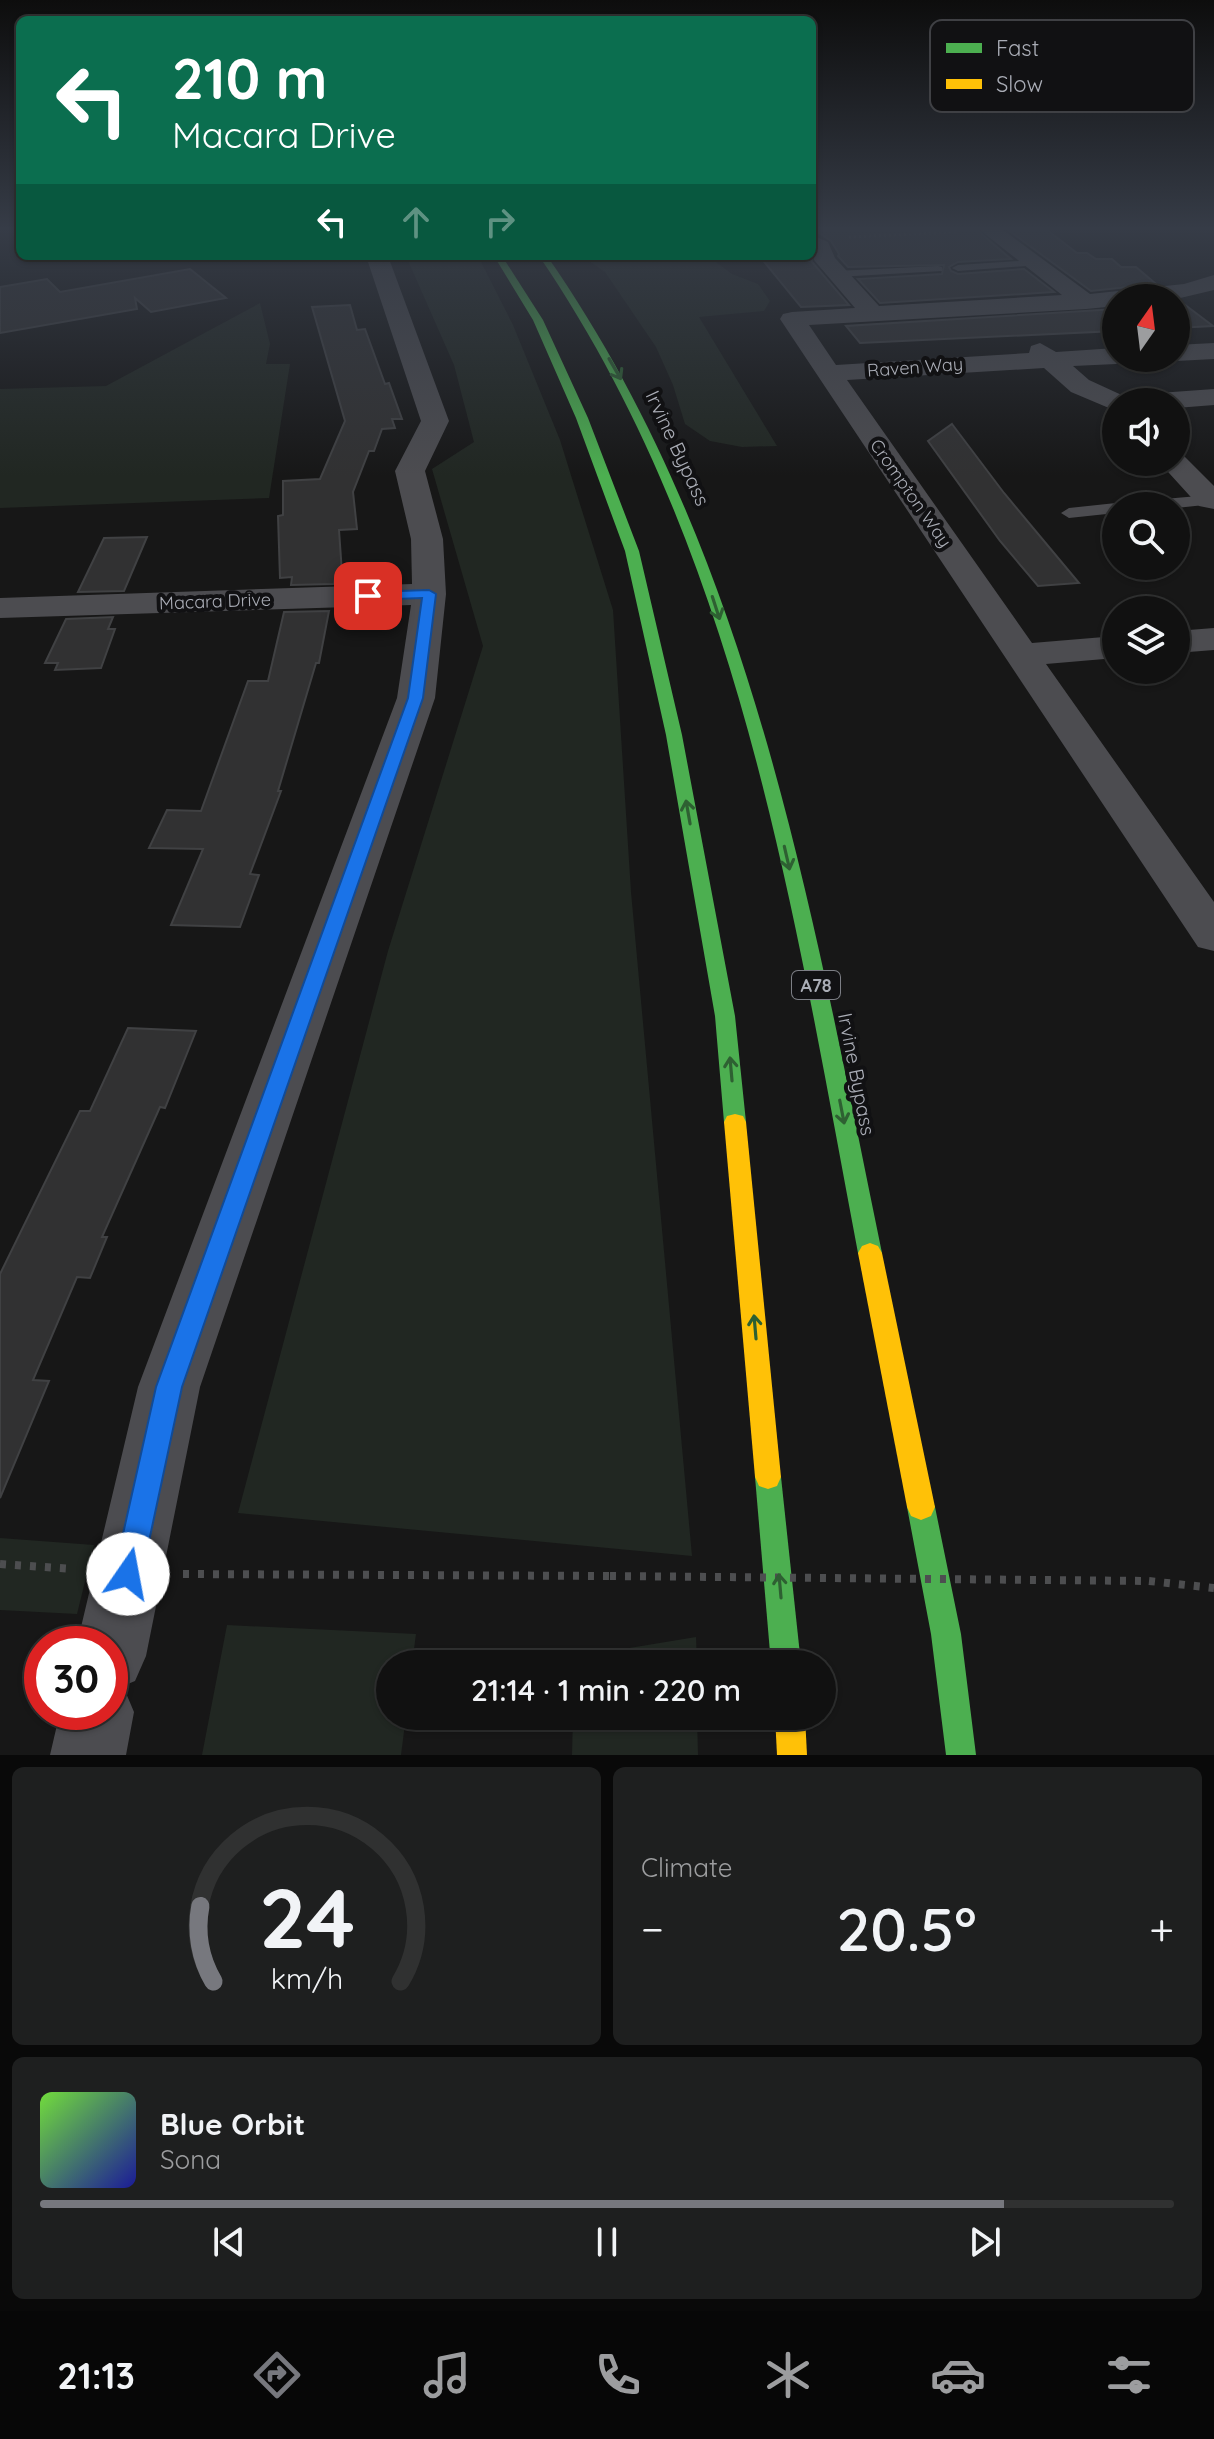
<!DOCTYPE html>
<meta charset="utf-8">
<style>
:root{--surface:#111;--page:#1e1f1f;--text:#f1f3f6;--muted:#9c9d9f;--line:#303131;--accent:#77787e}
body{margin:0;font-family:Quicksand,sans-serif;background:var(--page);color:var(--text);height:100vh;display:flex;flex-direction:column;font-size:30px;white-space:nowrap}
*{box-sizing:border-box;margin:0}
p{font-size:26px;color:var(--muted)}
.icon{flex:none;width:44px;height:44px;fill:none;stroke:currentColor;stroke-width:2;stroke-linecap:round;stroke-linejoin:round}
.map{position:relative;height:1755px;overflow:hidden}
.details{display:flex;flex-direction:column;gap:12px;padding:12px;background:#090909;flex:1}
.details>*{flex:none}
.hud{position:absolute;left:16px;top:16px;width:800px;height:244px;border-radius:12px;box-shadow:0 2px 6px #0004,0 0 0 2px var(--line);background:#0b6e4f;color:#fff;overflow:hidden}
.needle{width:52px;rotate:14deg}
.fabs{position:absolute;left:1102px;top:284px;display:grid;gap:16px}
.fabs a{display:grid;place-items:center;width:88px;height:88px;border-radius:50%;background:var(--surface);box-shadow:0 2px 6px #0004,0 0 0 2px var(--line);font-size:40px}
.speed{position:absolute;left:24px;top:1626px;display:flex;gap:16px;font-size:40px;font-weight:700;text-align:center}
.speed>*{display:grid;place-content:center;width:104px;height:104px;border-radius:50%;background:var(--surface);box-shadow:0 2px 6px #0004,0 0 0 2px var(--line);line-height:1}
.speed .limit{border:12px solid #d22;background:#fff;color:#111}
.pin{position:absolute;display:grid;place-items:center;width:68px;height:68px;color:#fff;margin:-34px;border-radius:16px;box-shadow:0 4px 12px #0006}
.me{position:absolute;width:88px;margin:-44px;rotate:12deg;stroke-linejoin:round;filter:drop-shadow(0 0 6px #0008)}
.turn{display:flex;align-items:center;gap:28px;height:168px;padding:0 24px;font-size:36px}
.turn .icon{width:104px;height:104px;stroke-width:2.5}
.turn b{display:block;font-size:56px;line-height:68px}
.lanes{display:flex;align-items:center;height:76px;padding:0 24px;background:#0003;justify-content:center;gap:40px;direction:ltr}
.lanes .off{opacity:.35}
.big{font-size:60px;font-weight:600;line-height:1.1}
.details .widget{flex:1;display:flex;flex-direction:column;justify-content:center;gap:12px;min-width:0;padding:0 28px;border-radius:12px;background:var(--page)}
.details .dial{align-items:center;gap:0}
.dial svg{height:208px;overflow:visible;fill:none;stroke:var(--line);stroke-width:7;stroke-linecap:round;text-anchor:middle}
.dial text{fill:var(--text);stroke:none}
.song{display:flex;align-items:center;gap:24px}
.cover{width:96px;height:96px;border-radius:12px;background:linear-gradient(135deg,hsl(100 70% 55%),hsl(240 70% 35%))}
.played{height:8px;border-radius:4px;background:linear-gradient(90deg,var(--accent) 85%,var(--line) 85%)}
.keys{display:flex;justify-content:space-around;direction:ltr}
.heat{display:flex;justify-content:space-between;align-items:center;font-size:44px;direction:ltr}
.details .tiles{flex:1;display:grid;gap:12px;grid-template-columns:1fr 1fr}
.widget:last-child{grid-column:span 2}
.trip{position:absolute;left:376px;top:1650px;width:460px;height:80px;border-radius:40px;background:var(--surface);box-shadow:0 2px 6px #0004,0 0 0 2px var(--line);font-weight:600;line-height:80px;text-align:center}
.tabs{display:flex;height:128px;justify-content:space-around;align-items:center;background:#070707;color:var(--muted)}
.tabs .icon{width:56px;height:56px}
.tabs .selected{color:var(--accent)}
.tabs b{font-size:36px;color:var(--text)}
.map>svg:first-child{display:block}
.green{fill:#212722}
.building{fill:#313132;stroke:#404143;stroke-width:2}
.lines{fill:none;stroke-linecap:round;stroke-linejoin:round}
.path-far1{stroke:#4d4e50;stroke-width:3;stroke-dasharray:2 3;stroke-linecap:butt}
.path{stroke:#4d4e50;stroke-width:8;stroke-dasharray:6 9;stroke-linecap:butt}
.lane{fill:#4c4c50;fill-rule:evenodd}
.street{fill:#4c4c50;fill-rule:evenodd}
.fast{fill:#4caf50;fill-rule:evenodd}
.slow{fill:#ffc107;fill-rule:evenodd}
.path-bridge{stroke:#4d4e50;stroke-width:8;stroke-dasharray:6 9;stroke-linecap:butt}
.oneway{stroke:#2e6032}
.route{fill:#1a73e8;stroke:#114b97;stroke-width:2}
.labels{text-anchor:middle;dominant-baseline:central;stroke-width:8;stroke-linejoin:round;paint-order:stroke}
.far-street-label{font-size:18px;fill:#aaadb6;stroke:#111113}
.shield{fill:#111113;stroke:#7c7e85;stroke-width:2}
.shield-label{font-size:18px;font-weight:bold;fill:#aaadb6}
.street-label{font-size:20px;fill:#aaadb6;stroke:#111113}
.key{fill:#111113;stroke:#3f4044;stroke-width:2}
.key-label{font-size:22px;fill:#aaadb6}
</style>
<div class="map">
<svg width="1214" height="1755" viewBox="0 0 1214 1755">
<rect width="100%" height="100%" fill="#171717"/>
<g class="green">
<path d="M406,256h72l35,69 47,115 53,170 18,282 61,664 -454,-43 150,-562 95,-305 -51,-177 42,-27 -20,-77z"/>
<path d="M582,256h126l24,18 26,10 12,17 -6,10 -65,6 78,129 -35,1 -32,-6 -25,-17 -12,-39 -17,-38 -51,-75z"/>
<path d="M260,303l10,41 -4,20h24l-21,134 -269,10v-119l106,-3z"/>
<path d="M0,1538l94,7 -17,69 -77,-4z"/>
<path d="M227,1625l189,9 -4,30h-22v52h16l-5,39h-199z"/>
<path d="M696,1637l1,27h-122v-7z"/>
<path d="M573,1716h124l1,39h-126z"/>
</g>
<g class="building">
<path d="M815,230h162l34,29 -53,3 -9,5 2,4 7,3 66,-5 30,23 -174,11 -22,-24 84,-5 2,-9 -96,2 -10,-11 1,-2 -8,-13z"/>
<path d="M1008,230h39l30,23h10l9,6h16l9,8h15l20,17 -65,7z"/>
<path d="M811,256l1,6 37,43 -48,2 -40,-49z"/>
<path d="M190,269l36,29 -75,14 -16,-14 2,11 -137,24v-46l47,-8 13,13z"/>
<path d="M1180,301l33,25 -37,2v-26z"/>
<path d="M350,305l7,25 8,-1 20,55 4,-1 13,36h-10l3,9 -13,1 -8,22h-5l-16,41 4,37 -18,1 3,43h-6l-2,11 -43,1 1,-8 -12,1 -2,-62 5,-1v-34l37,-2 25,-58 -33,-114z"/>
<path d="M1116,309v22l-256,12 -14,-17z"/>
<path d="M952,424l52,69 75,90 -41,3 -38,-45 -72,-100z"/>
<path d="M147,537l-23,54 -46,1 26,-54z"/>
<path d="M329,611l-10,52h-3l-38,128h3l-31,83 9,1 -19,52 -69,-2 32,-76 -54,-1 18,-38 34,1 47,-130h20l16,-69z"/>
<path d="M113,617l-5,12h7l-14,39 -46,2 3,-7h-13l21,-44z"/>
<path d="M128,1028l68,3 -31,77 -5,-1 -58,130h5l-17,41 -13,-1 -44,103 16,1 -49,117v-224l80,-163h10z"/>
</g>
<g class="lines">
<path class="path-far1" d="M849,237l110,-5"/>
<g class="path">
<path d="M0,1564l74,5"/>
<path d="M183,1574l427,2"/>
<path d="M1149,1581l65,7"/>
</g>
<g class="lane">
<path d="M1035,260l4,1v4l-81,6 -6,-3 6,-3z"/>
<path d="M938,266l4,1v4l-106,6 -6,-3 6,-3z"/>
<path d="M1210,495l4,1v8l-38,4 -43,-2 8,-5z"/>
<path d="M1116,503l6,3h-6v7l-47,5 -8,-5 8,-5z"/>
</g>
<g class="street">
<path d="M980,230h23l87,64 94,-10 30,-9v15l-38,9 -60,-1v8l-30,3 -277,16 27,40 193,-12 2,-7 9,-3 16,9 60,-4v10h11l-11,6 -43,2 16,14 37,17 3,5h-13v9l-45,-19 -27,-24 -197,12 185,263 84,-7v22l-70,6 168,238v49l-16,-4 -418,-628 3,-5 9,-2 63,-4 -41,-48 -2,-25 16,7 7,16 44,48 183,-11z"/>
<path d="M366,256h22l61,165 -24,50 18,68 3,55 -11,104 -235,689 -54,269 -11,25 -12,5 11,26 -8,43h-76l10,-43h50v-68h-33l61,-257 259,-689 14,-93 -411,13v-20l412,-14 -1,-45 -16,-68 26,-50z"/>
<path d="M1214,343v16l-38,2 -9,-3h9v-13z"/>
<path d="M1214,389v16l-38,3v-6h-45l4,-6 10,-2z"/>
<path d="M1176,454l8,2 30,30v23l-15,-3 -40,-44h17z"/>
<path d="M1214,628v22l-38,3v-22z"/>
</g>
<g class="fast">
<path d="M494,256h8l41,64 45,98 51,133 43,184 53,281 11,106 -3,6 -8,2 -8,-2 -3,-6 -9,-106 -49,-281 -41,-184 -49,-133 -43,-98z"/>
<path d="M539,256h8c205,294 264,653 335,997l-4,7 -8,3 -8,-3 -4,-7c-65,-343 -118,-703 -319,-997z"/>
<path d="M768,1465l9,3 4,9 20,187h-30l-16,-187 4,-9z"/>
<path d="M921,1494l10,4 4,9 26,127 15,121h-30l-15,-121 -24,-127 4,-9z"/>
</g>
<g class="slow">
<path d="M735,1114l8,2 3,6 35,355 -4,9 -9,3 -9,-3 -4,-9 -31,-355 3,-6z"/>
<path d="M870,1243l8,3 4,7 53,254 -4,9 -10,4 -10,-4 -4,-9 -49,-254 4,-7z"/>
<path d="M775,1716h30l2,39h-30z"/>
</g>
<path class="path-bridge" d="M610,1576l539,5"/>
</g>
<defs><path id="oneway-shaft" d="M-6 0H5M1.5-3L5.5 0L1.5 3" fill="none" stroke-width="1.6" stroke-linecap="round" stroke-linejoin="round" transform="scale(2)"/></defs>
<g class="oneway">
<use href="#oneway-shaft" transform="translate(615 369) rotate(60)"/>
<use href="#oneway-shaft" transform="translate(716 608) rotate(72)"/>
<use href="#oneway-shaft" transform="translate(688 812) rotate(-100)"/>
<use href="#oneway-shaft" transform="translate(787 858) rotate(77)"/>
<use href="#oneway-shaft" transform="translate(731 1069) rotate(-95)"/>
<use href="#oneway-shaft" transform="translate(842 1112) rotate(79)"/>
<use href="#oneway-shaft" transform="translate(755 1327) rotate(-95)"/>
<use href="#oneway-shaft" transform="translate(780 1586) rotate(-95)"/>
</g>
<linearGradient id="sky" x2="0" y2="1"><stop stop-color="#0d0d0d"/><stop offset="0.48" stop-color="#363c47"/><stop offset="1" stop-color="#363c47" stop-opacity="0"/></linearGradient>
<rect width="1214" height="476" fill="url(#sky)"/>
<path class="route" d="M429,590l7,4 -13,104 -241,689 -40,187 -4,9 -10,5 -10,-5 -4,-9 42,-187 252,-689 14,-100 -54,2 -7,-4 7,-4z"/>
<g class="labels">
<g class="far-street-label">
<text transform="translate(915 367) rotate(-4)">Raven Way</text>
<text transform="translate(911 493) rotate(55)">Crompton Way</text>
<text transform="translate(215 601) rotate(-2)">Macara Drive</text>
</g>
<rect class="shield" x="792" y="971" width="48" height="28" rx="6"/>
<g class="shield-label">
<text x="816" y="985">A78</text>
</g>
<g class="street-label">
<text transform="translate(678 448) rotate(65)">Irvine Bypass</text>
<text transform="translate(857 1074) rotate(79)">Irvine Bypass</text>
</g>
</g>
<rect x="930" y="20" width="264" height="92" rx="12" class="key"/>
<rect x="946" y="43" width="36" height="10" fill="#4caf50"/>
<rect x="946" y="79" width="36" height="10" fill="#ffc107"/>
<g class="key-label">
<text x="996" y="56">Fast</text>
<text x="996" y="92">Slow</text>
</g>
</svg>
<div class="fabs">
<a><svg class="needle" viewBox="-14 -14 28 28"><path d="M0-13l5 13h-10z" fill="#e53935"/><path d="M0 13l5-13h-10z" fill="#9c9d9f"/></svg></a>
<a><svg class="icon" aria-label="sound" viewBox="0 0 24 24"><path d="M4 9h4l5-4v14l-5-4H4zM17 9q2 3 0 6"/></svg></a>
<a><svg class="icon" aria-label="search" viewBox="0 0 24 24"><circle cx="10" cy="10" r="6"/><path d="M15 15l6 6"/></svg></a>
<a><svg class="icon" aria-label="layers" viewBox="0 0 24 24"><path d="M12 4l9 5-9 5-9-5zM3 14l9 5 9-5"/></svg></a>
</div>
<div class="speed"><div class="limit">30</div></div>
<div class="pin" style="left:368px;top:596px;background:#d93025"><svg class="icon" aria-label="arrive" viewBox="0 0 24 24"><path d="M6 21V4h12l-3 4 3 4H6"/></svg></div>
<svg class="me" style="left:128px;top:1574px" viewBox="-20 -20 40 40"><circle r="19" fill="#fff"/><path d="M0-13L10 11 0 6-10 11z" fill="#1a73e8"/></svg>
<div class="trip">21:14 · 1 min · 220 m</div>
<div class="hud">
<div class="turn"><svg class="icon" aria-label="left" viewBox="0 0 24 24"><path d="M17 20v-9H6M10 6l-5 5 5 5"/></svg><div><b>210 m</b>Macara Drive</div></div>
<div class="lanes"><svg class="icon" aria-label="left" viewBox="0 0 24 24"><path d="M17 20v-9H6M10 6l-5 5 5 5"/></svg><svg class="icon off" aria-label="ahead" viewBox="0 0 24 24"><path d="M12 20V5M6 11l6-6 6 6"/></svg><svg class="icon off" aria-label="right" viewBox="0 0 24 24"><path d="M7 20v-9h11M14 6l5 5-5 5"/></svg></div>
</div>
</div>
<section class="details">
<div class="tiles">
<div class="widget dial"><svg viewBox="0 0 100 80">
<path d="M14 69A42 42 0 1 1 86 69"/>
<path d="M14 69A42 42 0 0 1 9 40" stroke="#77787e"/>
<text x="50" y="56" font-size="32" font-weight="700">24</text>
<text x="50" y="72" font-size="11">km/h</text>
</svg></div>
<div class="widget"><p>Climate</p>
<div class="heat"><a>−</a><b class="big">20.5°</b><a>+</a></div>
</div>
<div class="widget">
<div class="song"><i class="cover"></i><div><b>Blue Orbit</b><p>Sona</p></div></div>
<div class="played"></div>
<div class="keys"><svg class="icon" aria-label="previous" viewBox="0 0 24 24"><path d="M18 5L8 12l10 7zM5 5v14"/></svg><svg class="icon" aria-label="pause" viewBox="0 0 24 24"><path d="M8 5v14M16 5v14"/></svg><svg class="icon" aria-label="next" viewBox="0 0 24 24"><path d="M6 5l10 7-10 7zM19 5v14"/></svg></div>
</div>
</div>
</section>
<nav class="tabs">
<b>21:13</b>
<svg class="icon selected" aria-label="directions" viewBox="0 0 24 24"><path d="M12 3l9 9-9 9-9-9zM9 14v-3h6M13 9l2 2-2 2"/></svg>
<svg class="icon" aria-label="music" viewBox="0 0 24 24"><path d="M9 18V5l10-2v13"/><circle cx="6" cy="18" r="3"/><circle cx="16" cy="16" r="3"/></svg>
<svg class="icon" aria-label="phone" viewBox="0 0 24 24"><path d="M5 4h4l2 5-3 2q2 4 5 5l2-3 5 2v4C11 20 4 13 5 4z"/></svg>
<svg class="icon" aria-label="climate" viewBox="0 0 24 24"><path d="M12 3v18M4 7l16 10M4 17L20 7"/></svg>
<svg class="icon" aria-label="car" viewBox="0 0 24 24"><path d="M5 17H2v-5l4-1 3-4h7l3 4 3 1v5h-3M9 17h6M6 11h13"/><circle cx="7" cy="17" r="2"/><circle cx="17" cy="17" r="2"/></svg>
<svg class="icon" aria-label="filters" viewBox="0 0 24 24"><path d="M4 7h16M4 17h16"/><circle cx="9" cy="7" r="2"/><circle cx="15" cy="17" r="2"/></svg>
</nav>
